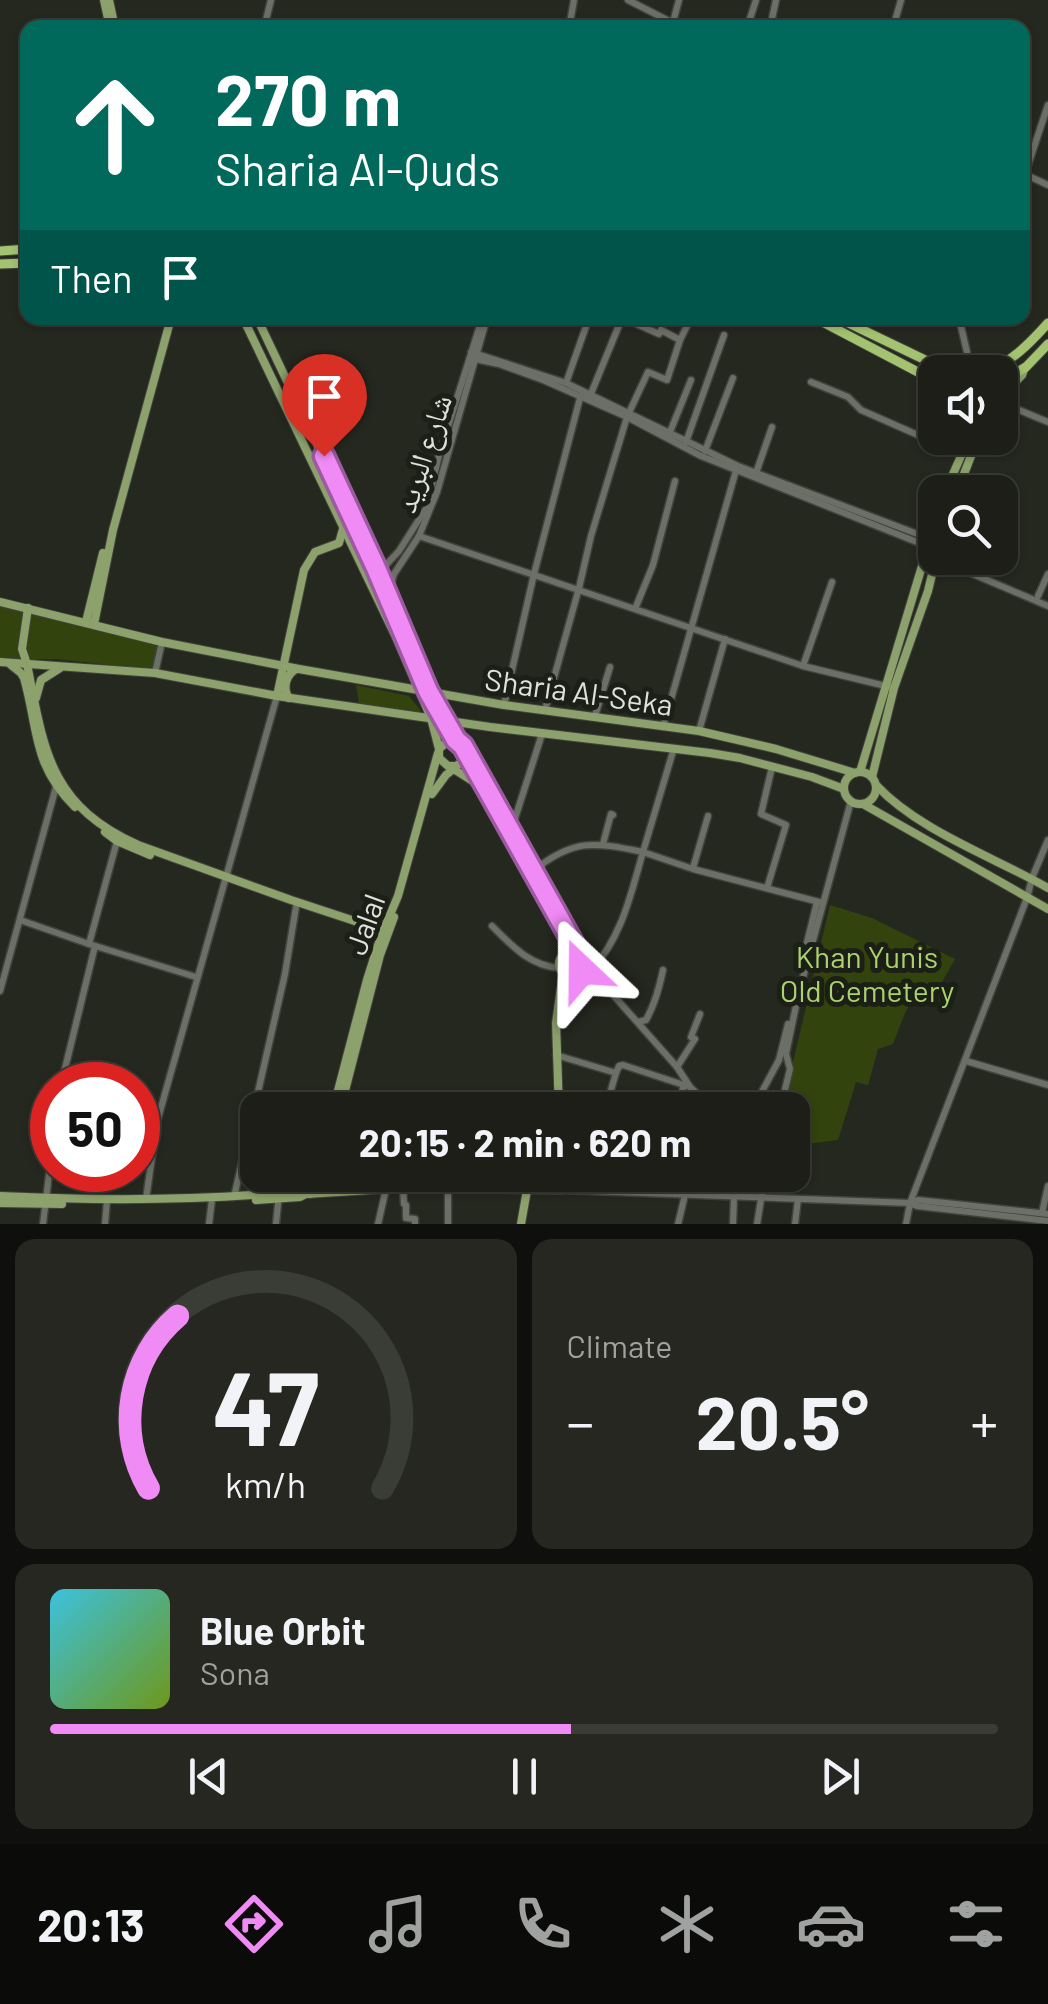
<!DOCTYPE html>
<meta charset="utf-8">
<style>
:root{--surface:#1c1e17;--page:#252720;--text:#f1f3f6;--muted:#a0a2a1;--line:#3a3c36;--accent:#f08bf6}
body{margin:0;font-family:Barlow,"Noto Naskh Arabic",sans-serif;background:var(--page);color:var(--text);height:100vh;display:flex;flex-direction:column;font-size:38px;white-space:nowrap}
*{box-sizing:border-box;margin:0}
p{font-size:32px;color:var(--muted)}
.icon{flex:none;width:55px;height:55px;fill:none;stroke:currentColor;stroke-width:2;stroke-linecap:round;stroke-linejoin:round}
.map{position:relative;height:1224px;overflow:hidden}
.sheet{display:flex;flex-direction:column;gap:15px;padding:15px;background:#0f100d;flex:1}
.sheet>*{flex:none}
.banner{position:absolute;left:20px;top:20px;width:1010px;height:305px;border-radius:20px;box-shadow:0 2px 8px #0004,0 0 0 2px var(--line);background:#00695c;color:#fff;overflow:hidden}
.controls{position:absolute;left:918px;top:355px;display:grid;gap:20px}
.controls a{display:grid;place-items:center;width:100px;height:100px;border-radius:20px;background:var(--surface);box-shadow:0 2px 8px #0004,0 0 0 2px var(--line);font-size:50px}
.speed{position:absolute;left:30px;top:1062px;display:flex;gap:20px;font-size:50px;font-weight:700;text-align:center}
.speed>*{display:grid;place-content:center;width:130px;height:130px;border-radius:50%;background:var(--surface);box-shadow:0 2px 8px #0004,0 0 0 2px var(--line);line-height:1}
.speed .limit{border:15px solid #d22;background:#fff;color:#111}
.pin{position:absolute;display:grid;place-items:center;width:85px;height:85px;color:#fff;margin:-102px -42px;border-radius:50% 50% 50% 0;rotate:-45deg;box-shadow:0 0 10px #0007}
.pin .icon{rotate:45deg}
.me{position:absolute;width:110px;margin:-55px;rotate:337deg;stroke-linejoin:round;filter:drop-shadow(0 0 8px #0008)}
.turn{display:flex;align-items:center;gap:35px;height:210px;padding:0 30px;font-size:45px}
.turn .icon{width:130px;height:130px;stroke-width:2.5}
.turn b{display:block;font-size:70px;line-height:85px}
.then{display:flex;align-items:center;height:95px;padding:0 30px;background:#0003;gap:20px;font-size:38px}
.big{font-size:75px;font-weight:700;line-height:1.1}
.sheet .tile{flex:1;display:flex;flex-direction:column;justify-content:center;gap:15px;min-width:0;padding:0 35px;border-radius:20px;background:var(--page)}
.sheet .dial{align-items:center;gap:0}
.dial svg{height:260px;overflow:visible;fill:none;stroke:var(--line);stroke-width:7;stroke-linecap:round;text-anchor:middle}
.dial text{fill:var(--text);stroke:none}
.song{display:flex;align-items:center;gap:30px}
.cover{width:120px;height:120px;border-radius:15px;background:linear-gradient(135deg,hsl(190 70% 55%),hsl(80 70% 35%))}
.played{height:10px;border-radius:5px;background:linear-gradient(90deg,var(--accent) 55%,var(--line) 55%)}
.keys{display:flex;justify-content:space-around;direction:ltr}
.heat{display:flex;justify-content:space-between;align-items:center;font-size:55px;direction:ltr}
.sheet .tiles{flex:1;display:grid;gap:15px;grid-template-columns:1fr 1fr}
.tile:last-child{grid-column:span 2}
.trip{position:absolute;left:240px;top:1092px;width:570px;height:100px;border-radius:20px;background:var(--surface);box-shadow:0 2px 8px #0004,0 0 0 2px var(--line);font-weight:700;line-height:100px;text-align:center}
.tabs{display:flex;height:160px;justify-content:space-around;align-items:center;background:#0b0c09;color:var(--muted)}
.tabs .icon{width:70px;height:70px}
.tabs .selected{color:var(--accent)}
.tabs b{font-size:45px;color:var(--text)}
.map>svg:first-child{display:block}
.green{fill:#32430d}
.lines{fill:none;stroke-linecap:round;stroke-linejoin:round}
.minor-casing{stroke:#40433c;stroke-width:9}
.major-casing{stroke:#40433c;stroke-width:10}
.highway-casing{stroke:#40433c;stroke-width:11}
.minor{stroke:#6b6f65;stroke-width:6}
.major{stroke:#8da16c;stroke-width:8}
.highway{stroke:#a3c370;stroke-width:9}
.route-casing{stroke:#9c5aa0;stroke-width:25}
.route{stroke:#f08bf6;stroke-width:18}
.labels{text-anchor:middle;dominant-baseline:central;stroke-width:10;stroke-linejoin:round;paint-order:stroke}
.street-label{font-size:30px;fill:#dfe2dc;stroke:#1b1f16}
.park-label{font-size:30px;fill:#acd26d;stroke:#1b1f16}
</style>
<div class="map">
<svg width="1048" height="1224" viewBox="0 0 1048 1224">
<rect width="100%" height="100%" fill="#25281f"/>
<g class="green">
<path d="M0,607l158,36 -6,27 -95,-11 -57,1z"/>
<path d="M356,685l53,11 12,15 -4,3 -58,-11z"/>
<path d="M830,905l42,13 83,41 -18,32 -19,-1 -13,23 -12,31 -15,5 -10,36 -12,-3 -18,58 -32,4 -9,-21 2,-10 -17,-4z"/>
</g>
<g class="lines">
<g class="minor-casing">
<g id="minor">
<path d="M628,0l43,22 -2,6"/>
<path d="M673,22l6,-22"/>
<path d="M264,28l7,-28"/>
<path d="M569,28l5,-28"/>
<path d="M747,28l9,-28"/>
<path d="M770,28l6,-28"/>
<path d="M893,28l8,-28"/>
<path d="M1022,173l26,12"/>
<path d="M1025,174l23,-69"/>
<path d="M623,318l36,16 2,-4 19,10"/>
<path d="M959,318l8,34v20"/>
<path d="M471,352l95,31 172,83 182,69 15,10"/>
<path d="M470,358l29,6 44,16 84,37 74,39 216,86 18,11"/>
<path d="M811,382l37,15 13,13 100,44"/>
<path d="M566,383l23,-65"/>
<path d="M590,396l32,-78"/>
<path d="M1000,402l48,20"/>
<path d="M670,432l21,-52"/>
<path d="M686,442l38,-107"/>
<path d="M705,451l28,-73"/>
<path d="M756,473l16,-46"/>
<path d="M419,536l384,130 91,22"/>
<path d="M942,558l24,13 82,35"/>
<path d="M953,558l30,15"/>
<path d="M376,568l10,-3 13,-14 28,-44 12,-52 43,-136"/>
<path d="M388,595l6,-21 25,-38 18,-44 50,-174"/>
<path d="M1038,596l10,-22"/>
<path d="M635,609l18,-44 22,-84"/>
<path d="M803,666l29,-84"/>
<path d="M155,673l7,-31"/>
<path d="M504,705l30,-131 46,-176"/>
<path d="M545,710l34,-122 12,-52 36,-119 21,-45 19,8 13,-40 11,-22"/>
<path d="M595,716l15,-49"/>
<path d="M664,724l73,-257"/>
<path d="M699,731l26,-92"/>
<path d="M674,748l-31,104 50,17 130,34"/>
<path d="M511,831l31,-97"/>
<path d="M603,844l8,-30 2,1"/>
<path d="M693,868l15,-52"/>
<path d="M533,871c41,-33 61,-29 110,-19 -12,41 -21,86 -52,118"/>
<path d="M767,888l19,-63 -25,-11 11,-47"/>
<path d="M20,920l69,24 107,33"/>
<path d="M492,926c20,20 38,40 68,42"/>
<path d="M89,944l28,-103"/>
<path d="M802,963l15,-61"/>
<path d="M583,966l8,4 86,97 13,20 25,23"/>
<path d="M0,991l56,-204"/>
<path d="M638,1022l8,-2c9,-16 13,-32 17,-50"/>
<path d="M556,1055l60,18 -11,37"/>
<path d="M966,1061l82,24"/>
<path d="M677,1067l18,-28 -4,-2 9,-23"/>
<path d="M616,1073l3,-7 4,-1 67,22"/>
<path d="M61,1085l34,-139"/>
<path d="M676,1110l8,-25"/>
<path d="M752,1110l27,-50 9,-36"/>
<path d="M780,1110l10,-41 -4,-15 12,-58 53,-195"/>
<path d="M403,1188l1,16 2,1v13l9,1v5"/>
<path d="M448,1188v36"/>
<path d="M562,1190l348,13 8,-3 130,14"/>
<path d="M721,1195l2,-20"/>
<path d="M234,1197l51,-223 11,-67"/>
<path d="M146,1199l11,-77 120,-426"/>
<path d="M911,1204l6,2 131,15"/>
<path d="M1042,1213l6,-27"/>
<path d="M43,1224l9,-74"/>
<path d="M105,1224l2,-24"/>
<path d="M209,1224l3,-25"/>
<path d="M276,1224l3,-30"/>
<path d="M378,1224l8,-35"/>
<path d="M678,1224l7,-29 2,-20"/>
<path d="M733,1224l1,-27"/>
<path d="M757,1224l8,-49"/>
<path d="M795,1224l3,-25"/>
<path d="M906,1224l4,-21 117,-305 5,-20 16,-38"/>
</g>
</g>
<g class="major-casing">
<g id="major">
<path d="M104,0l6,28"/>
<path d="M109,0l6,28"/>
<path d="M243,318l152,317 36,83 8,31"/>
<path d="M257,318l119,250 52,123 29,49 8,10 -3,12 -6,4h-8l-9,-8v-9l10,-9h8"/>
<path d="M1000,398l22,-23 3,-8"/>
<path d="M945,492l24,-54"/>
<path d="M957,492l21,-54"/>
<path d="M0,602l162,40 137,27 205,36 195,26 77,18 79,24"/>
<path d="M28,608l-6,41 5,15c17,86 22,141 111,181l153,55 97,32"/>
<path d="M86,622l17,-69"/>
<path d="M94,624l19,-94 58,-212"/>
<path d="M0,662l155,11 122,23 213,31 220,26 30,5 72,19 32,12"/>
<path d="M11,665l10,8 3,5c15,53 8,86 51,129"/>
<path d="M277,696l27,-126 11,-18 24,-9 4,-14"/>
<path d="M36,698l5,-18 19,-12"/>
<path d="M289,698c-7,-10 -3,-23 7,-29"/>
<path d="M465,750l114,206"/>
<path d="M452,768l22,14 19,29"/>
<path d="M860,772l75,-249"/>
<circle cx="860" cy="788" r="16"/>
<path d="M872,777l22,-89 34,-97 8,-33"/>
<path d="M876,785c43,46 118,72 172,103"/>
<path d="M432,794l14,-19 10,-8"/>
<path d="M863,804l185,105"/>
<path d="M105,832l12,9 33,14"/>
<path d="M550,910l12,30 1,16"/>
<path d="M366,931l20,7"/>
<circle cx="571" cy="964" r="12"/>
<path d="M333,1110l34,-130 14,-44 17,-40 40,-143"/>
<path d="M340,1110l40,-155 14,-38"/>
<path d="M559,1110l-3,-87 7,-51"/>
<path d="M327,1175l4,8 8,7"/>
<path d="M310,1194l5,-19"/>
<path d="M0,1196c102,5 199,5 301,-5l5,3 97,-6 159,2 -1,-15"/>
<path d="M256,1200l44,-3 6,-3"/>
<path d="M0,1203l62,1"/>
<path d="M521,1224l6,-34"/>
</g>
</g>
<g class="highway-casing">
<g id="highway">
<path d="M0,251l28,-2"/>
<path d="M0,264l28,-1"/>
<path d="M815,318l120,63"/>
<path d="M838,318l108,52 13,2"/>
<path d="M985,372c27,-10 44,-28 63,-49"/>
<path d="M1000,382l26,-15 22,-23"/>
</g>
</g>
<use href="#minor" class="minor"/>
<use href="#major" class="major"/>
<use href="#highway" class="highway"/>
</g>
<g class="lines">
<g class="route-casing">
<path id="route" d="M324,456l52,112 52,123 28,49 7,6 119,213v11"/>
</g>
<use href="#route" class="route"/>
</g>
<g class="labels">
<g class="street-label">
<text transform="translate(422 453) rotate(-72)">شارع البريد</text>
<text transform="translate(579 691) rotate(8)">Sharia Al-Seka</text>
<text transform="translate(364 924) rotate(-70)">Jalal</text>
</g>
<g class="park-label">
<text x="867" y="956">Khan Yunis<tspan x="867" dy="34">Old Cemetery</tspan></text>
</g>
</g>
</svg>
<div class="controls">
<a><svg class="icon" aria-label="sound" viewBox="0 0 24 24"><path d="M4 9h4l5-4v14l-5-4H4zM17 9q2 3 0 6"/></svg></a>
<a><svg class="icon" aria-label="search" viewBox="0 0 24 24"><circle cx="10" cy="10" r="6"/><path d="M15 15l6 6"/></svg></a>
</div>
<div class="speed"><div class="limit">50</div></div>
<div class="pin" style="left:324px;top:456px;background:#d93025"><svg class="icon" aria-label="arrive" viewBox="0 0 24 24"><path d="M6 21V4h12l-3 4 3 4H6"/></svg></div>
<svg class="me" style="left:582px;top:970px" viewBox="-20 -20 40 40"><path d="M0-17L14 15 0 8-14 15z" fill="#f08bf6" stroke="#fff" stroke-width="4"/></svg>
<div class="trip">20:15 · 2 min · 620 m</div>
<div class="banner">
<div class="turn"><svg class="icon" aria-label="ahead" viewBox="0 0 24 24"><path d="M12 20V5M6 11l6-6 6 6"/></svg><div><b>270 m</b>Sharia Al-Quds</div></div>
<div class="then">Then<svg class="icon" aria-label="arrive" viewBox="0 0 24 24"><path d="M6 21V4h12l-3 4 3 4H6"/></svg></div>
</div>
</div>
<section class="sheet">
<div class="tiles">
<div class="tile dial"><svg viewBox="0 0 100 80">
<path d="M14 69A42 42 0 1 1 86 69"/>
<path d="M14 69A42 42 0 0 1 23 16" stroke="#f08bf6"/>
<text x="50" y="56" font-size="32" font-weight="700">47</text>
<text x="50" y="72" font-size="11">km/h</text>
</svg></div>
<div class="tile"><p>Climate</p>
<div class="heat"><a>−</a><b class="big">20.5°</b><a>+</a></div>
</div>
<div class="tile">
<div class="song"><i class="cover"></i><div><b>Blue Orbit</b><p>Sona</p></div></div>
<div class="played"></div>
<div class="keys"><svg class="icon" aria-label="previous" viewBox="0 0 24 24"><path d="M18 5L8 12l10 7zM5 5v14"/></svg><svg class="icon" aria-label="pause" viewBox="0 0 24 24"><path d="M8 5v14M16 5v14"/></svg><svg class="icon" aria-label="next" viewBox="0 0 24 24"><path d="M6 5l10 7-10 7zM19 5v14"/></svg></div>
</div>
</div>
</section>
<nav class="tabs">
<b>20:13</b>
<svg class="icon selected" aria-label="directions" viewBox="0 0 24 24"><path d="M12 3l9 9-9 9-9-9zM9 14v-3h6M13 9l2 2-2 2"/></svg>
<svg class="icon" aria-label="music" viewBox="0 0 24 24"><path d="M9 18V5l10-2v13"/><circle cx="6" cy="18" r="3"/><circle cx="16" cy="16" r="3"/></svg>
<svg class="icon" aria-label="phone" viewBox="0 0 24 24"><path d="M5 4h4l2 5-3 2q2 4 5 5l2-3 5 2v4C11 20 4 13 5 4z"/></svg>
<svg class="icon" aria-label="climate" viewBox="0 0 24 24"><path d="M12 3v18M4 7l16 10M4 17L20 7"/></svg>
<svg class="icon" aria-label="car" viewBox="0 0 24 24"><path d="M5 17H2v-5l4-1 3-4h7l3 4 3 1v5h-3M9 17h6M6 11h13"/><circle cx="7" cy="17" r="2"/><circle cx="17" cy="17" r="2"/></svg>
<svg class="icon" aria-label="filters" viewBox="0 0 24 24"><path d="M4 7h16M4 17h16"/><circle cx="9" cy="7" r="2"/><circle cx="15" cy="17" r="2"/></svg>
</nav>
